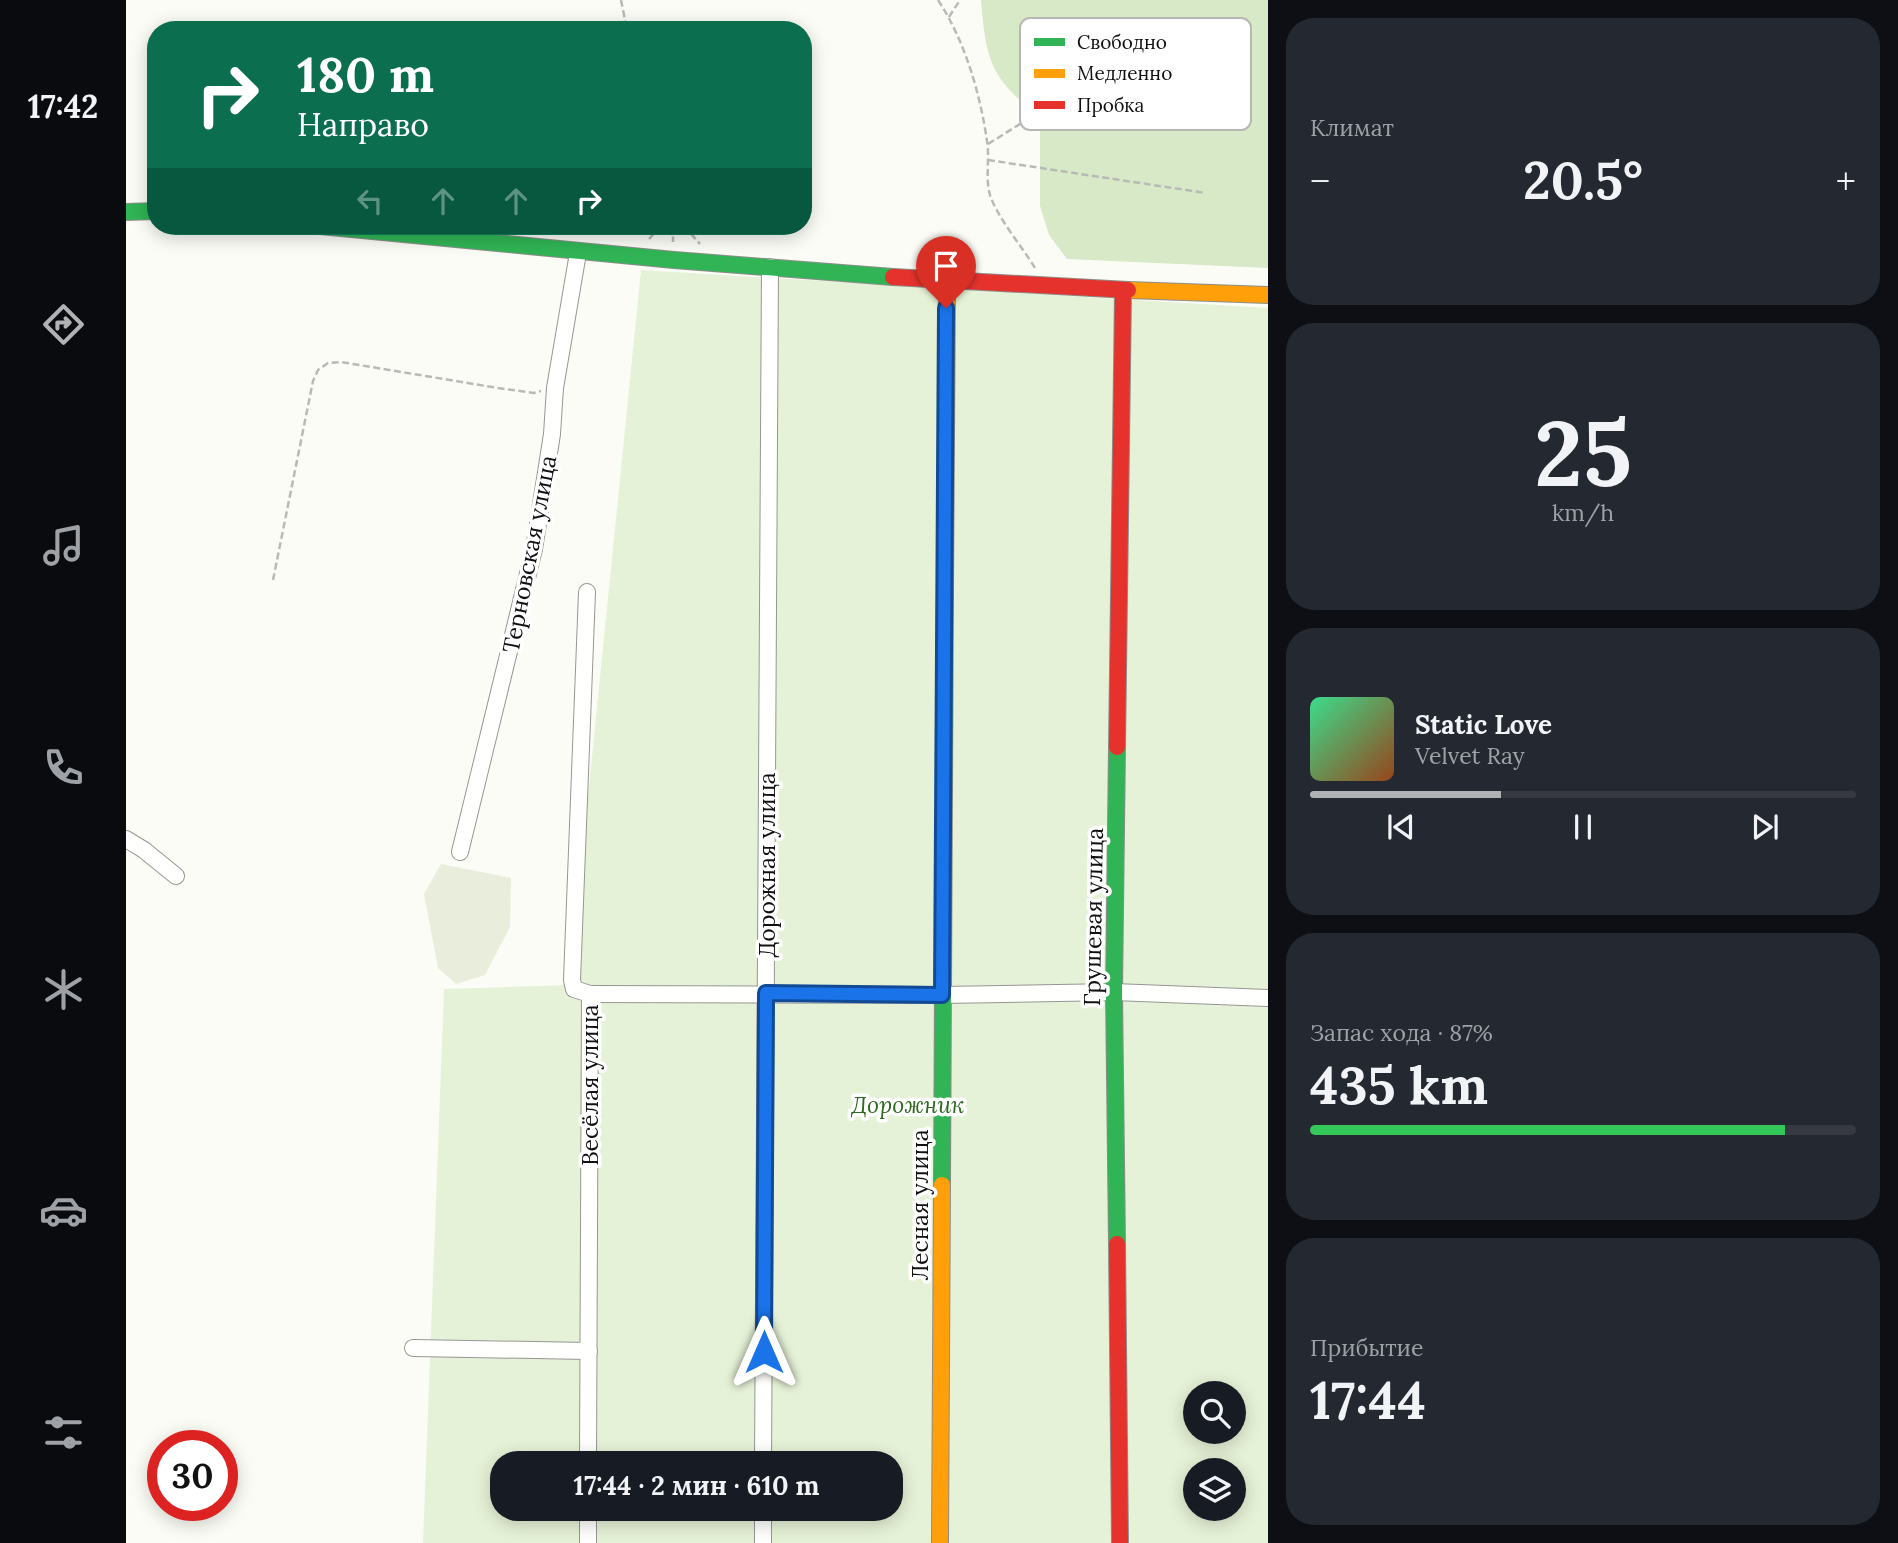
<!DOCTYPE html>
<html lang="ru">
<meta charset="utf-8">
<style>
:root{--surface:#171b24;--page:#242831;--text:#f1f3f6;--muted:#9ea1a6;--line:#363941;--accent:#b1b2b3}
body{margin:0;font-family:Lora,serif;background:var(--page);color:var(--text);height:100vh;display:flex;flex-direction:column;font-size:26px;white-space:nowrap}
*{box-sizing:border-box;margin:0}
p{font-size:23px;color:var(--muted)}
.icon{flex:none;width:38px;height:38px;fill:none;stroke:currentColor;stroke-width:2;stroke-linecap:round;stroke-linejoin:round}
.map{position:relative;flex:1;overflow:hidden}
.panel{display:flex;flex-direction:column;gap:18px;padding:18px;background:#0d0f14;width:630px}
.panel>*{flex:none}
.top-card{position:absolute;left:21px;top:21px;width:665px;height:214px;border-radius:28px;box-shadow:0 4px 18px #0003;background:#0b6e4f;color:#fff;overflow:hidden}
.controls{position:absolute;left:1057px;top:1381px;display:grid;gap:14px}
.controls a{display:grid;place-items:center;width:63px;height:63px;border-radius:50%;background:var(--surface);box-shadow:0 4px 18px #0003;font-size:35px}
.speed{position:absolute;left:21px;top:1430px;display:flex;gap:14px;font-size:35px;font-weight:700;text-align:center}
.speed>*{display:grid;place-content:center;width:91px;height:91px;border-radius:50%;background:var(--surface);box-shadow:0 4px 18px #0003;line-height:1}
.speed .limit{border:10px solid #d22;background:#fff;color:#111}
.pin{position:absolute;display:grid;place-items:center;width:60px;height:60px;color:#fff;margin:-72px -30px;border-radius:50% 50% 50% 0;rotate:-45deg;box-shadow:0 0 7px #0007}
.pin .icon{rotate:45deg}
.me{position:absolute;width:77px;margin:-38px;rotate:0deg;stroke-linejoin:round;filter:drop-shadow(0 0 5px #0008)}
.turn{display:flex;align-items:center;gap:24px;height:147px;padding:0 35px;font-size:32px}
.turn .icon{width:91px;height:91px;stroke-width:2.5}
.turn b{display:block;font-size:49px;line-height:60px}
.lanes{display:flex;align-items:center;height:66px;padding:0 35px;background:#0003;justify-content:center;gap:35px;direction:ltr}
.lanes .off{opacity:.35}
.big{font-size:52px;font-weight:700;line-height:1.1}
.panel .card{flex:1;display:flex;flex-direction:column;justify-content:center;gap:10px;min-width:0;padding:0 24px;border-radius:28px;background:var(--page)}
.panel .dial{align-items:center;gap:0}
.dial b{font-size:91px;line-height:1}
.song{display:flex;align-items:center;gap:21px}
.cover{width:84px;height:84px;border-radius:10px;background:linear-gradient(135deg,hsl(150 70% 55%),hsl(20 70% 35%))}
.played{height:7px;border-radius:4px;background:linear-gradient(90deg,var(--accent) 35%,var(--line) 35%)}
.keys{display:flex;justify-content:space-around;direction:ltr}
.heat{display:flex;justify-content:space-between;align-items:center;font-size:38px;direction:ltr}
.charge{height:10px;border-radius:5px;background:linear-gradient(90deg,#34c759 87%,var(--line) 0)}
.trip{position:absolute;left:364px;top:1451px;width:413px;height:70px;border-radius:28px;background:var(--surface);box-shadow:0 4px 18px #0003;font-weight:700;line-height:70px;text-align:center}
main{display:flex;flex:1;min-height:0}
.dock{display:flex;flex-direction:column;width:126px;justify-content:space-around;align-items:center;background:#090b0e;color:var(--muted)}
.dock .icon{width:49px;height:49px}
.dock .current{color:var(--accent)}
.dock b{font-size:32px;color:var(--text)}
.map>svg:first-child{display:block}
.green{fill:#e6f2d7;fill-rule:evenodd}
.forest{fill:#d7e9c6}
.cemetery{fill:#e8eedb}
.lines{fill:none;stroke-linecap:round;stroke-linejoin:round}
.street-casing{stroke:#969694;stroke-width:18}
.fast-casing{stroke:#8d8d8b;stroke-width:18}
.slow-casing{stroke:#8d8d8b;stroke-width:18}
.jam-casing{stroke:#8d8d8b;stroke-width:18}
.path{stroke:#b9b9b8;stroke-width:2.5;stroke-dasharray:7 3.5;stroke-linecap:butt}
.street{stroke:#fffffe;stroke-width:16}
.fast{stroke:#30b455;stroke-width:16}
.slow{stroke:#ff9f0a;stroke-width:16}
.jam{stroke:#e5322d;stroke-width:16}
.route-casing{stroke:#114b97;stroke-width:18}
.route{stroke:#1a73e8;stroke-width:12}
.labels{text-anchor:middle;dominant-baseline:central;stroke-width:7;stroke-linejoin:round;paint-order:stroke}
.street-label{font-size:23px;fill:#101010;stroke:#fff}
.park-label{font-size:23px;font-style:italic;fill:#2f6821;stroke:#fff}
.key{fill:#fff;stroke:#b7b7b7;stroke-width:2}
.key-label{font-size:19px;fill:#101010}
</style>
<main>
<nav class="dock">
<b>17:42</b>
<svg class="icon current" aria-label="directions" viewBox="0 0 24 24"><path d="M12 3l9 9-9 9-9-9zM9 14v-3h6M13 9l2 2-2 2"/></svg>
<svg class="icon" aria-label="music" viewBox="0 0 24 24"><path d="M9 18V5l10-2v13"/><circle cx="6" cy="18" r="3"/><circle cx="16" cy="16" r="3"/></svg>
<svg class="icon" aria-label="phone" viewBox="0 0 24 24"><path d="M5 4h4l2 5-3 2q2 4 5 5l2-3 5 2v4C11 20 4 13 5 4z"/></svg>
<svg class="icon" aria-label="climate" viewBox="0 0 24 24"><path d="M12 3v18M4 7l16 10M4 17L20 7"/></svg>
<svg class="icon" aria-label="car" viewBox="0 0 24 24"><path d="M5 17H2v-5l4-1 3-4h7l3 4 3 1v5h-3M9 17h6M6 11h13"/><circle cx="7" cy="17" r="2"/><circle cx="17" cy="17" r="2"/></svg>
<svg class="icon" aria-label="filters" viewBox="0 0 24 24"><path d="M4 7h16M4 17h16"/><circle cx="9" cy="7" r="2"/><circle cx="15" cy="17" r="2"/></svg>
</nav>
<div class="map">
<svg width="1142" height="1543" viewBox="0 0 1142 1543">
<rect width="100%" height="100%" fill="#fcfcf7"/>
<path class="green" d="M515,270l627,38v1235h-845l21,-554 125,-4zM1069,1393h39v39h-39zM376,1463h389v45h-389zM1069,1470h39v38h-39z"/>
<path class="forest" d="M855,0h287v268l-201,-9 -18,-24 -9,-29v-90c-50,-37 -54,-56 -59,-116z"/>
<path class="cemetery" d="M315,864l70,14 -1,49 -25,48 -29,9 -18,-16 -14,-74z"/>
<g class="lines">
<g class="street-casing">
<g id="street">
<path d="M461,592l-15,388 2,9 16,5 -2,469"/>
<path d="M0,839l18,11 32,26"/>
<path d="M334,852l74,-303 18,-115 3,-46 23,-135"/>
<path d="M464,994l352,1 172,-3 154,6"/>
<path d="M287,1348l176,3"/>
<path d="M637,1463l7,-1196"/>
<path d="M462,1543v-35"/>
<path d="M637,1543v-35"/>
</g>
</g>
<g class="fast-casing">
<g id="fast">
<path d="M0,212l30,-1"/>
<path d="M194,226l354,34 219,17"/>
<path d="M816,1185l3,-594"/>
<path d="M991,1244l-3,-252 3,-245"/>
</g>
</g>
<g class="slow-casing">
<g id="slow">
<path d="M1002,290l140,5"/>
<path d="M819,591l2,-311"/>
<path d="M814,1543l2,-358"/>
</g>
</g>
<g class="jam-casing">
<g id="jam">
<path d="M767,277l235,13"/>
<path d="M991,747l6,-455"/>
<path d="M991,1244l3,299"/>
</g>
</g>
<g class="path">
<path d="M495,0l6,30"/>
<path d="M812,0c27,41 42,93 49,141 3,18 -2,37 3,54 7,22 33,53 45,73"/>
<path d="M823,17l11,-17"/>
<path d="M862,144l72,-45"/>
<path d="M862,160l218,33"/>
<path d="M547,226v16"/>
<path d="M558,226l16,18"/>
<path d="M523,239l12,-13"/>
<path d="M147,580l40,-199 5,-11 10,-7 13,-1 157,26 36,5 7,-2"/>
</g>
<use href="#street" class="street"/>
<use href="#fast" class="fast"/>
<use href="#slow" class="slow"/>
<use href="#jam" class="jam"/>
</g>
<g class="lines">
<g class="route-casing">
<path id="route" d="M638,1352l2,-359 176,2 4,-687"/>
</g>
<use href="#route" class="route"/>
</g>
<g class="labels">
<g class="street-label">
<text transform="translate(403 554) rotate(-79)">Терновская улица</text>
<text transform="translate(640 865) rotate(-90)">Дорожная улица</text>
<text transform="translate(967 917) rotate(-89)">Грушевая улица</text>
<text transform="translate(463 1085) rotate(-90)">Весёлая улица</text>
<text transform="translate(793 1205) rotate(-90)">Лесная улица</text>
</g>
<g class="park-label">
<text x="782" y="1104">Дорожник</text>
</g>
</g>
<rect x="894" y="18" width="231" height="112" rx="10" class="key"/>
<rect x="908" y="38" width="31" height="8" fill="#30b455"/>
<rect x="908" y="69" width="31" height="9" fill="#ff9f0a"/>
<rect x="908" y="101" width="31" height="8" fill="#e5322d"/>
<g class="key-label">
<text x="951" y="49">Свободно</text>
<text x="951" y="80">Медленно</text>
<text x="951" y="112">Пробка</text>
</g>
</svg>
<div class="controls">
<a><svg class="icon" aria-label="search" viewBox="0 0 24 24"><circle cx="10" cy="10" r="6"/><path d="M15 15l6 6"/></svg></a>
<a><svg class="icon" aria-label="layers" viewBox="0 0 24 24"><path d="M12 4l9 5-9 5-9-5zM3 14l9 5 9-5"/></svg></a>
</div>
<div class="speed"><div class="limit">30</div></div>
<div class="pin" style="left:820px;top:308px;background:#d93025"><svg class="icon" aria-label="arrive" viewBox="0 0 24 24"><path d="M6 21V4h12l-3 4 3 4H6"/></svg></div>
<svg class="me" style="left:638px;top:1352px" viewBox="-20 -20 40 40"><path d="M0-17L14 15 0 8-14 15z" fill="#1a73e8" stroke="#fff" stroke-width="4"/></svg>
<div class="trip">17:44 · 2 мин · 610 m</div>
<div class="top-card">
<div class="turn"><svg class="icon" aria-label="right" viewBox="0 0 24 24"><path d="M7 20v-9h11M14 6l5 5-5 5"/></svg><div><b>180 m</b>Направо</div></div>
<div class="lanes"><svg class="icon off" aria-label="left" viewBox="0 0 24 24"><path d="M17 20v-9H6M10 6l-5 5 5 5"/></svg><svg class="icon off" aria-label="ahead" viewBox="0 0 24 24"><path d="M12 20V5M6 11l6-6 6 6"/></svg><svg class="icon off" aria-label="ahead" viewBox="0 0 24 24"><path d="M12 20V5M6 11l6-6 6 6"/></svg><svg class="icon" aria-label="right" viewBox="0 0 24 24"><path d="M7 20v-9h11M14 6l5 5-5 5"/></svg></div>
</div>
</div>
<section class="panel">
<div class="card"><p>Климат</p>
<div class="heat"><a>−</a><b class="big">20.5°</b><a>+</a></div>
</div>
<div class="card dial"><b>25</b><p>km/h</p></div>
<div class="card">
<div class="song"><i class="cover"></i><div><b>Static Love</b><p>Velvet Ray</p></div></div>
<div class="played"></div>
<div class="keys"><svg class="icon" aria-label="previous" viewBox="0 0 24 24"><path d="M18 5L8 12l10 7zM5 5v14"/></svg><svg class="icon" aria-label="pause" viewBox="0 0 24 24"><path d="M8 5v14M16 5v14"/></svg><svg class="icon" aria-label="next" viewBox="0 0 24 24"><path d="M6 5l10 7-10 7zM19 5v14"/></svg></div>
</div>
<div class="card"><p>Запас хода · 87%</p><b class="big">435 km</b><div class="charge"></div></div>
<div class="card"><p>Прибытие</p><b class="big">17:44</b></div>
</section>
</main>
